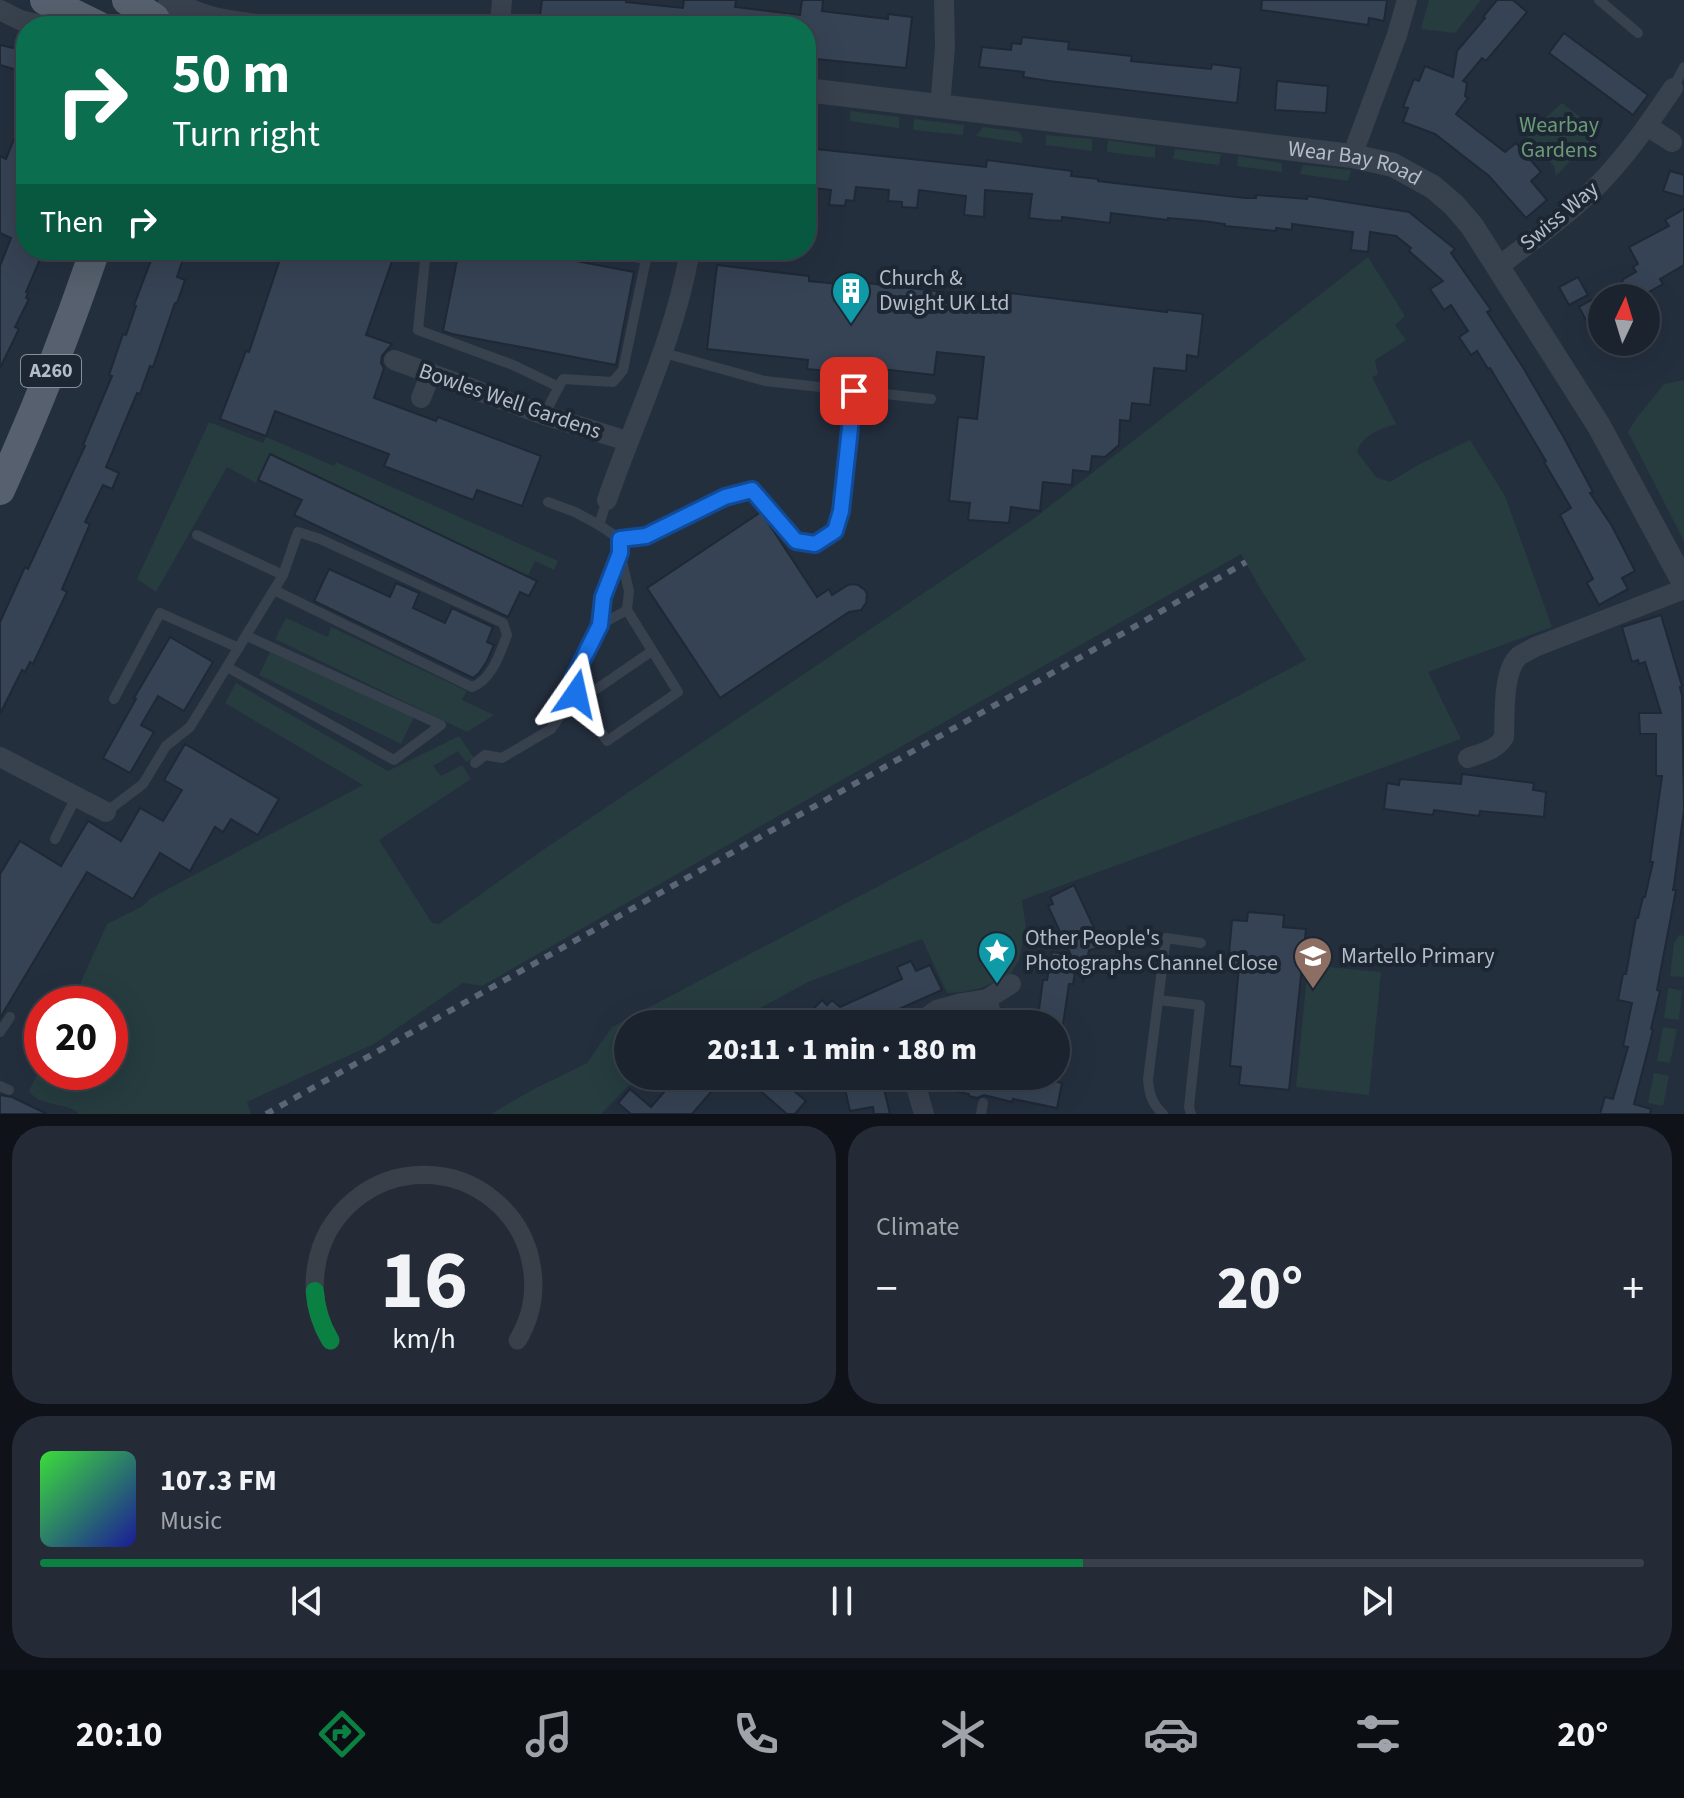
<!DOCTYPE html>
<meta charset="utf-8">
<style>
:root{--surface:#1b232e;--page:#242b36;--text:#f1f3f6;--muted:#a0a4aa;--line:#39404a;--accent:#0b8043}
body{margin:0;font-family:"Source Sans 3",sans-serif;background:var(--page);color:var(--text);height:100vh;display:flex;flex-direction:column;font-size:30px;white-space:nowrap}
*{box-sizing:border-box;margin:0}
p{font-size:26px;color:var(--muted)}
.icon{flex:none;width:44px;height:44px;fill:none;stroke:currentColor;stroke-width:2;stroke-linecap:round;stroke-linejoin:round}
.map{position:relative;height:1114px;overflow:hidden}
.side{display:flex;flex-direction:column;gap:12px;padding:12px;background:#0f1319;flex:1}
.side>*{flex:none}
.banner{position:absolute;left:16px;top:16px;width:800px;height:244px;border-radius:32px;box-shadow:0 8px 32px #0002,0 0 0 2px var(--line);background:#0b6e4f;color:#fff;overflow:hidden}
.needle{width:52px;rotate:4deg}
.tools{position:absolute;left:1588px;top:284px;display:grid;gap:16px}
.tools a{display:grid;place-items:center;width:72px;height:72px;border-radius:50%;background:var(--surface);box-shadow:0 8px 32px #0002,0 0 0 2px var(--line);font-size:40px}
.speed{position:absolute;left:24px;top:986px;display:flex;gap:16px;font-size:40px;font-weight:700;text-align:center}
.speed>*{display:grid;place-content:center;width:104px;height:104px;border-radius:50%;background:var(--surface);box-shadow:0 8px 32px #0002,0 0 0 2px var(--line);line-height:1}
.speed .limit{border:12px solid #d22;background:#fff;color:#111}
.pin{position:absolute;display:grid;place-items:center;width:68px;height:68px;color:#fff;margin:-34px;border-radius:16px;box-shadow:0 4px 12px #0006}
.me{position:absolute;width:88px;margin:-44px;rotate:11deg;stroke-linejoin:round;filter:drop-shadow(0 0 6px #0008)}
.turn{display:flex;align-items:center;gap:28px;height:168px;padding:0 24px;font-size:36px}
.turn .icon{width:104px;height:104px;stroke-width:2.5}
.turn b{display:block;font-size:56px;line-height:68px}
.then{display:flex;align-items:center;height:76px;padding:0 24px;background:#0003;gap:16px;font-size:30px}
.big{font-size:60px;font-weight:800;line-height:1.1}
.side .tile{flex:1;display:flex;flex-direction:column;justify-content:center;gap:12px;min-width:0;padding:0 28px;border-radius:32px;background:var(--page)}
.side .dial{align-items:center;gap:0}
.dial svg{height:208px;overflow:visible;fill:none;stroke:var(--line);stroke-width:7;stroke-linecap:round;text-anchor:middle}
.dial text{fill:var(--text);stroke:none}
.song{display:flex;align-items:center;gap:24px}
.cover{width:96px;height:96px;border-radius:12px;background:linear-gradient(135deg,hsl(120 70% 55%),hsl(240 70% 35%))}
.played{height:8px;border-radius:4px;background:linear-gradient(90deg,var(--accent) 65%,var(--line) 65%)}
.keys{display:flex;justify-content:space-around;direction:ltr}
.heat{display:flex;justify-content:space-between;align-items:center;font-size:44px;direction:ltr}
.side .tiles{flex:1;display:grid;gap:12px;grid-template-columns:1fr 1fr}
.tile:last-child{grid-column:span 2}
.trip{position:absolute;left:614px;top:1010px;width:456px;height:80px;border-radius:40px;background:var(--surface);box-shadow:0 8px 32px #0002,0 0 0 2px var(--line);font-weight:800;line-height:80px;text-align:center}
.menu{display:flex;height:128px;justify-content:space-around;align-items:center;background:#0b0e12;color:var(--muted)}
.menu .icon{width:56px;height:56px}
.menu .current{color:var(--accent)}
.menu b{font-size:36px;color:var(--text)}
.map>svg:first-child{display:block}
.green{fill:#263c3f}
.building{fill:#364354;stroke:#1f2835;stroke-width:2}
.lines{fill:none;stroke-linecap:round;stroke-linejoin:round}
.service{stroke:#38414e;stroke-width:10}
.minor{stroke:#38414e;stroke-width:20}
.tertiary{stroke:#38414e;stroke-width:24}
.primary{stroke:#56606e;stroke-width:30}
.rail{stroke:#5a6575;stroke-width:6;stroke-dasharray:8 8;stroke-linecap:butt}
.route-casing{stroke:#114b97;stroke-width:20}
.route{stroke:#1a73e8;stroke-width:14}
.labels{text-anchor:middle;dominant-baseline:central;stroke-width:8;stroke-linejoin:round;paint-order:stroke}
.shield{fill:#1d2633;stroke:#878f9c;stroke-width:2}
.shield-label{font-size:20px;font-weight:bold;fill:#b4bcc9}
.park-label{font-size:22px;fill:#6b9a76;stroke:#1d2633}
.street-label{font-size:22px;fill:#b4bcc9;stroke:#1d2633}
.poi-label{font-size:22px;fill:#b4bcc9;stroke:#1d2633;text-anchor:start}
</style>
<div class="map">
<svg width="1684" height="1114" viewBox="0 0 1684 1114">
<rect width="100%" height="100%" fill="#242f3e"/>
<g class="green">
<path d="M1429,0h52l-26,33 -34,-4z"/>
<path d="M1562,103l31,24 3,7 -40,42 -2,-10 -28,-27 7,-10z"/>
<path d="M850,111l49,6v11l-49,-7z"/>
<path d="M914,119l50,6 -1,10 -50,-5z"/>
<path d="M983,127l32,4 4,1 4,6 -1,5 -46,-7z"/>
<path d="M1046,135l46,4v12l-46,-6z"/>
<path d="M1108,140l47,7v11l-48,-6z"/>
<path d="M1175,149l46,5 -2,11 -46,-6z"/>
<path d="M1238,156l44,7v9l-45,-6z"/>
<path d="M1303,165l48,5 -3,11 -48,-7z"/>
<path d="M1368,257l37,59 -10,9 11,15 -31,20 3,14 -6,3 24,47c-16,5 -34,11 -39,28l19,25 14,5 28,-17 52,-25 35,56 47,131 -124,45 33,67 -439,161 4,28 -7,32 -9,15 -29,13 -18,4 -16,1 -25,-54 -114,43 -77,42h-103v52h10l-37,38h-110l43,-25 53,-26 25,-36 694,-367 -45,-70 -20,-36 -489,277 -270,155 -19,-3 -89,61 -127,58 4,12h-172c-13,-13 -39,-6 -50,-23l13,-27v8h68v-68h-39l36,-80 36,-18 8,-8 212,-113 -138,-82 11,-20 152,88 71,-35 15,22 -8,4 -8,-11 -25,15 8,10 21,-11 9,14 -92,61 53,83 7,1 101,-72 492,-332z"/>
<path d="M1684,380v161l-56,-109 8,-13 28,-35z"/>
<path d="M209,422l54,21 3,-6 68,29 2,-4 222,99 -4,9 -19,-9 -7,15 -257,-122 -15,29 -29,-16 -71,125 -19,-13z"/>
<path d="M286,618l42,19 3,-10 136,64 -5,9 32,15 -27,17 -192,-93z"/>
<path d="M270,652l144,65 -13,27 -142,-69z"/>
<path d="M1679,935l5,1v41l-14,-1 4,-33z"/>
<path d="M1308,965l73,7 -12,123 -73,-8z"/>
<path d="M1670,988l12,3 -3,29 -15,-2 4,-29z"/>
<path d="M1663,1027l14,2 -7,34 -13,-2z"/>
<path d="M1654,1073l15,3 -6,30 -15,-3z"/>
</g>
<g class="building">
<path d="M542,0h84v2l57,6 1,-8h52l-1,7 65,8 2,-15h21l-1,11 66,8v-5l24,3 -6,51 -100,-10v-32h-76l-29,-2 -1,2h-140l-21,-3z"/>
<path d="M1262,0h125l-3,21 -15,-3 -1,7 -107,-15z"/>
<path d="M1497,0h16l14,12 -41,49 -4,-3 -19,23 4,2 -2,13 3,2 -12,16 49,38 11,-9 25,29 -10,9 16,19 -21,18 -37,-42 -54,-42 -32,-12 5,-14 -5,-1 11,-28 5,2 6,-15 28,11 4,-26 28,-33 -2,-1z"/>
<path d="M1564,33l84,62 -15,20 -84,-62z"/>
<path d="M1022,37l47,5 -1,7 64,7 -1,5 80,8 1,-5 29,4 -4,35 -188,-22 -26,-4 1,-5 -45,-5 3,-20 29,3 1,-7 9,1z"/>
<path d="M0,45l22,5 -5,20 -17,-5z"/>
<path d="M1277,81l51,5 -2,27 -51,-3z"/>
<path d="M25,112l1,138h18l-18,42 2,1 -2,5 3,1 -14,28 4,2 -19,39v-102l11,-28 -11,-5v-77l6,3z"/>
<path d="M806,148l180,19 1,-7 85,11 -1,5 27,3v2l147,17h11v-3l51,4 1,-3 101,16 46,37 -4,4 40,57 -4,2 37,57 39,67 30,56 -3,1 22,33 23,45 -13,7 6,11 -29,16 -12,-22 6,-4 -33,-64 11,-7 -27,-46 2,-1 -56,-93 -2,1 -11,-18 -6,4 -12,-18 9,-6 -17,-26 -7,5 -14,-21 13,-8 -34,-30 2,-3 -15,-12 -26,-4 -2,20 -17,-2 2,-18 -61,-8v6l-16,-2v3l-51,-5v-2l-22,-3 -35,-3v2l-57,-7 -1,10 -48,-6v4l-16,-1 -17,-2 3,-24 -47,-4 -1,27 -20,-2 2,-19 -47,-6 -2,18 -15,-1v-5l-14,-1 1,-11 -33,-3 -2,14 -8,-1 -1,6 -16,-1 2,-15 -25,-3z"/>
<path d="M1670,171l14,4v22l-21,-6z"/>
<path d="M1684,209v56l-24,14 3,5 -25,14h-36v52l-23,-43 44,-25 -1,-2 14,-8 -3,-5 5,-3 -9,-17 40,-21 -4,-6z"/>
<path d="M155,250h23l-1,4 7,2 -7,21 8,3 -8,23h-2l-22,64 -3,-1 -10,28 -3,-1 -31,74 13,6 -7,16 -9,-4 -18,37 5,2 -28,65 5,3 -34,72 -3,-2 -5,10 -3,-2 -22,44v-92l25,-55 3,2 57,-123 -2,-1 29,-69 -3,-1 14,-41 3,1 10,-29 -2,-1z"/>
<path d="M283,250h113l-30,85 26,9 -10,12 -1,7 3,5 -10,30 62,23 2,-4 103,39 -19,50 -45,-16 -4,10 -89,-34 5,-12 -114,-43 -9,25 -46,-17 26,-68 3,1z"/>
<path d="M459,250h59l116,22 -18,93 -164,-31 -9,-3z"/>
<path d="M717,265l92,11v5l40,4 1,-4 94,11 -1,10 57,7 2,-17 165,20v-2l36,4 -5,43 -11,-2 -1,16 -32,-3 -4,37 -18,-2 -2,18 -10,-1 -1,25 -14,12 -13,-1 -2,16 -17,-2 -1,15 -29,-3 -3,29 -29,-4 -2,16 -41,-3 2,-17 -21,-2 9,-84 19,2 7,-62 -47,-5 -3,23 -96,-11 -1,8 -30,-3 1,-9 -101,-11z"/>
<path d="M1578,277l10,18 -19,10 -10,-18z"/>
<path d="M270,454l267,127 -8,15 -9,-4 -12,25 -214,-102 8,-15 -44,-20z"/>
<path d="M761,512l56,85 12,-8 3,6 16,-10 5,-1 5,1 7,5 2,4 -1,9 -5,7 -12,2 -129,86 -73,-110z"/>
<path d="M329,569l61,28 6,-14 23,10 -6,15 32,15 7,-15 41,19 -6,15 7,3 -7,16 -8,12 -6,5 -159,-77z"/>
<path d="M1661,615l21,71 -2,1 2,9 2,114 -10,75 -1,5h3l-19,100 3,1 -9,38 2,1 -19,74 17,5 -1,5h-50l5,-17 8,2 15,-52 -5,-1 9,-43 -14,-3 5,-26h3l10,-56h2l5,-21h2l8,-35h-3l12,-86h-6v-42h-16l-1,-21h22l-16,-51 -6,2 -1,-4 -6,2 -10,-35z"/>
<path d="M170,637l43,25 -29,49 -26,-15 -17,29 13,7 -24,41 -27,-15 33,-59 -2,-1z"/>
<path d="M185,744l94,55 -21,36 -27,-16 -8,13 -8,-5 -25,44 -30,-18 -27,46 -46,-27 -87,146v-144l20,-33 41,25 27,-45 33,20 19,-33 23,13 19,-31 -18,-10z"/>
<path d="M1462,774l72,9 -1,7 13,2 -2,25 -64,-6 -1,5 -45,-6 -1,5 -49,-6 3,-26 12,2 1,-6 61,5z"/>
<path d="M1074,885l29,62 -14,3 -6,31 -3,-7 -5,-1 -2,11h-4l-6,40h-26l6,-44h4l5,-28 19,3 -23,-49 5,-2 -3,-7z"/>
<path d="M1248,912l36,3 -1,12 23,2 -17,161 -50,-5 2,-18 -11,-1 9,-100 -11,-1 4,-45 15,1z"/>
<path d="M911,961l5,10 14,-6 12,25 -77,34h-66l23,-24 5,5 5,-5 8,7 62,-28 -5,-12z"/>
<path d="M678,1076h47l-33,38h-61l-13,-11 12,-14 21,18z"/>
<path d="M743,1076h33l30,25 -11,13h-8z"/>
<path d="M842,1076h39l9,38h-16l-1,-7 -23,4z"/>
<path d="M927,1076h106l29,7 -5,25 -44,-9 -1,3 -28,-7 -7,3 -8,-2v-2l-40,-8z"/>
<path d="M0,1095l12,2 35,17h-47z"/>
</g>
<g class="lines">
<g class="service">
<path d="M1599,0l39,33"/>
<path d="M1673,88l11,-21"/>
<path d="M426,250l-8,80 95,35 46,22"/>
<path d="M664,353l101,28 166,18"/>
<path d="M544,415l19,-36 50,3 10,-12 23,-111 -49,-9"/>
<path d="M607,500l-8,25 21,14 26,-3 79,-39 27,-7 44,51 19,3 20,-13 6,-20 13,-120"/>
<path d="M548,502l27,10 24,13"/>
<path d="M197,535l86,40"/>
<path d="M620,539v14l9,38 -2,19 51,82 -71,49 -31,-47 -3,-15 27,-54 3,-28 17,-44"/>
<path d="M600,625l27,-15"/>
<path d="M227,667l167,93 47,-35 -194,-89"/>
<path d="M114,699l46,-86 79,35"/>
<path d="M475,763l10,-8 17,3 49,-29 25,-35 22,-6 54,-37"/>
<path d="M106,812l37,-28 23,-38 24,-19 93,-152 15,-43 22,7 183,84 4,12c-7,18 -15,45 -35,52l-198,-97"/>
<path d="M55,839l21,-42"/>
<path d="M1159,1000l41,5 -11,102 2,7"/>
<path d="M0,1032l10,-15"/>
<path d="M0,1086l9,4"/>
<path d="M981,1114l2,-11"/>
<path d="M1163,1114c-11,-10 -14,-20 -15,-35l18,-141 35,5"/>
</g>
<g class="minor">
<path d="M0,10l20,10 25,6"/>
<path d="M500,26l2,-26"/>
<path d="M940,107l5,-60 -1,-47"/>
<path d="M1647,126l25,16"/>
<path d="M1352,156l45,-121 10,-35"/>
<path d="M1499,266c33,-25 67,-50 97,-79 30,-30 54,-65 77,-99"/>
<path d="M394,360l150,55 83,26"/>
<path d="M421,398l10,-25"/>
<path d="M607,500c29,-84 68,-161 83,-250"/>
<path d="M0,757l106,55"/>
<path d="M1468,758c13,-5 29,-8 36,-21 1,-21 -2,-66 15,-81 4,-3 11,-6 16,-9l149,-58"/>
<path d="M987,999l6,22"/>
<path d="M917,1024l20,-14 25,-7 25,-4 24,-15"/>
<path d="M913,1076l11,38"/>
</g>
<g class="tertiary">
<path d="M170,0c30,19 52,21 86,26"/>
<path id="s1" d="M806,90l546,66 41,9 40,22 21,18 18,21 127,200 85,157"/>
</g>
<g class="primary">
<path d="M45,0l53,26"/>
<path d="M127,0l27,18 5,8"/>
<path d="M0,490c36,-79 67,-158 95,-240"/>
</g>
<path class="rail" d="M266,1114l861,-483 119,-69"/>
</g>
<g class="lines">
<g class="route-casing">
<path id="route" d="M576,694l-3,-15 27,-54 3,-28 17,-44v-14l26,-3 79,-39 27,-7 44,51 19,3 20,-13 6,-20 13,-120"/>
</g>
<use href="#route" class="route"/>
</g>
<defs>
<g id="building-pin" transform="scale(2)"><path d="M0 17L-7.5 6A9.5 9.5 0 1 1 7.5 6Z" fill="#0f9aa8" stroke="#1d2633"/><path d="M-4-6H4V6H1V3H-1V6H-4ZM-2.5-4.3h1.7v1.8h-1.7ZM.8-4.3h1.7v1.8H.8ZM-2.5-1h1.7V.8h-1.7ZM.8-1h1.7V.8H.8Z" fill="#fff"/></g>
<g id="sight-pin" transform="scale(2)"><path d="M0 17L-7.5 6A9.5 9.5 0 1 1 7.5 6Z" fill="#0f9aa8" stroke="#1d2633"/><path d="M0-6L1.8-2.2L6-1.7L2.9 1.2L3.7 5.4L0 3.3L-3.7 5.4L-2.9 1.2L-6-1.7L-1.8-2.2Z" fill="#fff"/></g>
<g id="school-pin" transform="scale(2)"><path d="M0 17L-7.5 6A9.5 9.5 0 1 1 7.5 6Z" fill="#8d6e63" stroke="#1d2633"/><path d="M0-5L7-2L0 1L-7-2ZM-4 1L0 2.5L4 1V4Q0 6-4 4Z" fill="#fff"/></g>
</defs>
<g fill-rule="evenodd">
<use href="#building-pin" x="851" y="291"/>
<use href="#sight-pin" x="997" y="951"/>
<use href="#school-pin" x="1313" y="956"/>
</g>
<g class="labels">
<rect class="shield" x="21" y="355" width="60" height="32" rx="6"/>
<g class="shield-label">
<text x="51" y="371">A260</text>
</g>
<g class="park-label">
<text x="1559" y="125">Wearbay<tspan x="1559" dy="25">Gardens</tspan></text>
</g>
<g class="street-label">
<text stroke="none"><textPath href="#s1" startOffset="554">Wear Bay Road</textPath></text>
<text transform="translate(1559 216) rotate(-40)">Swiss Way</text>
<text transform="translate(510 401) rotate(19)">Bowles Well Gardens</text>
</g>
<g class="poi-label">
<text x="879" y="278">Church &amp;<tspan x="879" dy="25">Dwight UK Ltd</tspan></text>
<text x="1025" y="938">Other People's<tspan x="1025" dy="25">Photographs Channel Close</tspan></text>
<text x="1341" y="956">Martello Primary</text>
</g>
</g>
</svg>
<div class="tools">
<a><svg class="needle" viewBox="-14 -14 28 28"><path d="M0-13l5 13h-10z" fill="#e53935"/><path d="M0 13l5-13h-10z" fill="#a0a4aa"/></svg></a>
</div>
<div class="speed"><div class="limit">20</div></div>
<div class="pin" style="left:854px;top:391px;background:#d93025"><svg class="icon" aria-label="arrive" viewBox="0 0 24 24"><path d="M6 21V4h12l-3 4 3 4H6"/></svg></div>
<svg class="me" style="left:576px;top:694px" viewBox="-20 -20 40 40"><path d="M0-17L14 15 0 8-14 15z" fill="#1a73e8" stroke="#fff" stroke-width="4"/></svg>
<div class="trip">20:11 · 1 min · 180 m</div>
<div class="banner">
<div class="turn"><svg class="icon" aria-label="right" viewBox="0 0 24 24"><path d="M7 20v-9h11M14 6l5 5-5 5"/></svg><div><b>50 m</b>Turn right</div></div>
<div class="then">Then<svg class="icon" aria-label="right" viewBox="0 0 24 24"><path d="M7 20v-9h11M14 6l5 5-5 5"/></svg></div>
</div>
</div>
<section class="side">
<div class="tiles">
<div class="tile dial"><svg viewBox="0 0 100 80">
<path d="M14 69A42 42 0 1 1 86 69"/>
<path d="M14 69A42 42 0 0 1 8 50" stroke="#0b8043"/>
<text x="50" y="56" font-size="32" font-weight="700">16</text>
<text x="50" y="72" font-size="11">km/h</text>
</svg></div>
<div class="tile"><p>Climate</p>
<div class="heat"><a>−</a><b class="big">20°</b><a>+</a></div>
</div>
<div class="tile">
<div class="song"><i class="cover"></i><div><b>107.3 FM</b><p>Music</p></div></div>
<div class="played"></div>
<div class="keys"><svg class="icon" aria-label="previous" viewBox="0 0 24 24"><path d="M18 5L8 12l10 7zM5 5v14"/></svg><svg class="icon" aria-label="pause" viewBox="0 0 24 24"><path d="M8 5v14M16 5v14"/></svg><svg class="icon" aria-label="next" viewBox="0 0 24 24"><path d="M6 5l10 7-10 7zM19 5v14"/></svg></div>
</div>
</div>
</section>
<nav class="menu">
<b>20:10</b>
<svg class="icon current" aria-label="directions" viewBox="0 0 24 24"><path d="M12 3l9 9-9 9-9-9zM9 14v-3h6M13 9l2 2-2 2"/></svg>
<svg class="icon" aria-label="music" viewBox="0 0 24 24"><path d="M9 18V5l10-2v13"/><circle cx="6" cy="18" r="3"/><circle cx="16" cy="16" r="3"/></svg>
<svg class="icon" aria-label="phone" viewBox="0 0 24 24"><path d="M5 4h4l2 5-3 2q2 4 5 5l2-3 5 2v4C11 20 4 13 5 4z"/></svg>
<svg class="icon" aria-label="climate" viewBox="0 0 24 24"><path d="M12 3v18M4 7l16 10M4 17L20 7"/></svg>
<svg class="icon" aria-label="car" viewBox="0 0 24 24"><path d="M5 17H2v-5l4-1 3-4h7l3 4 3 1v5h-3M9 17h6M6 11h13"/><circle cx="7" cy="17" r="2"/><circle cx="17" cy="17" r="2"/></svg>
<svg class="icon" aria-label="filters" viewBox="0 0 24 24"><path d="M4 7h16M4 17h16"/><circle cx="9" cy="7" r="2"/><circle cx="15" cy="17" r="2"/></svg>
<b>20°</b>
</nav>
